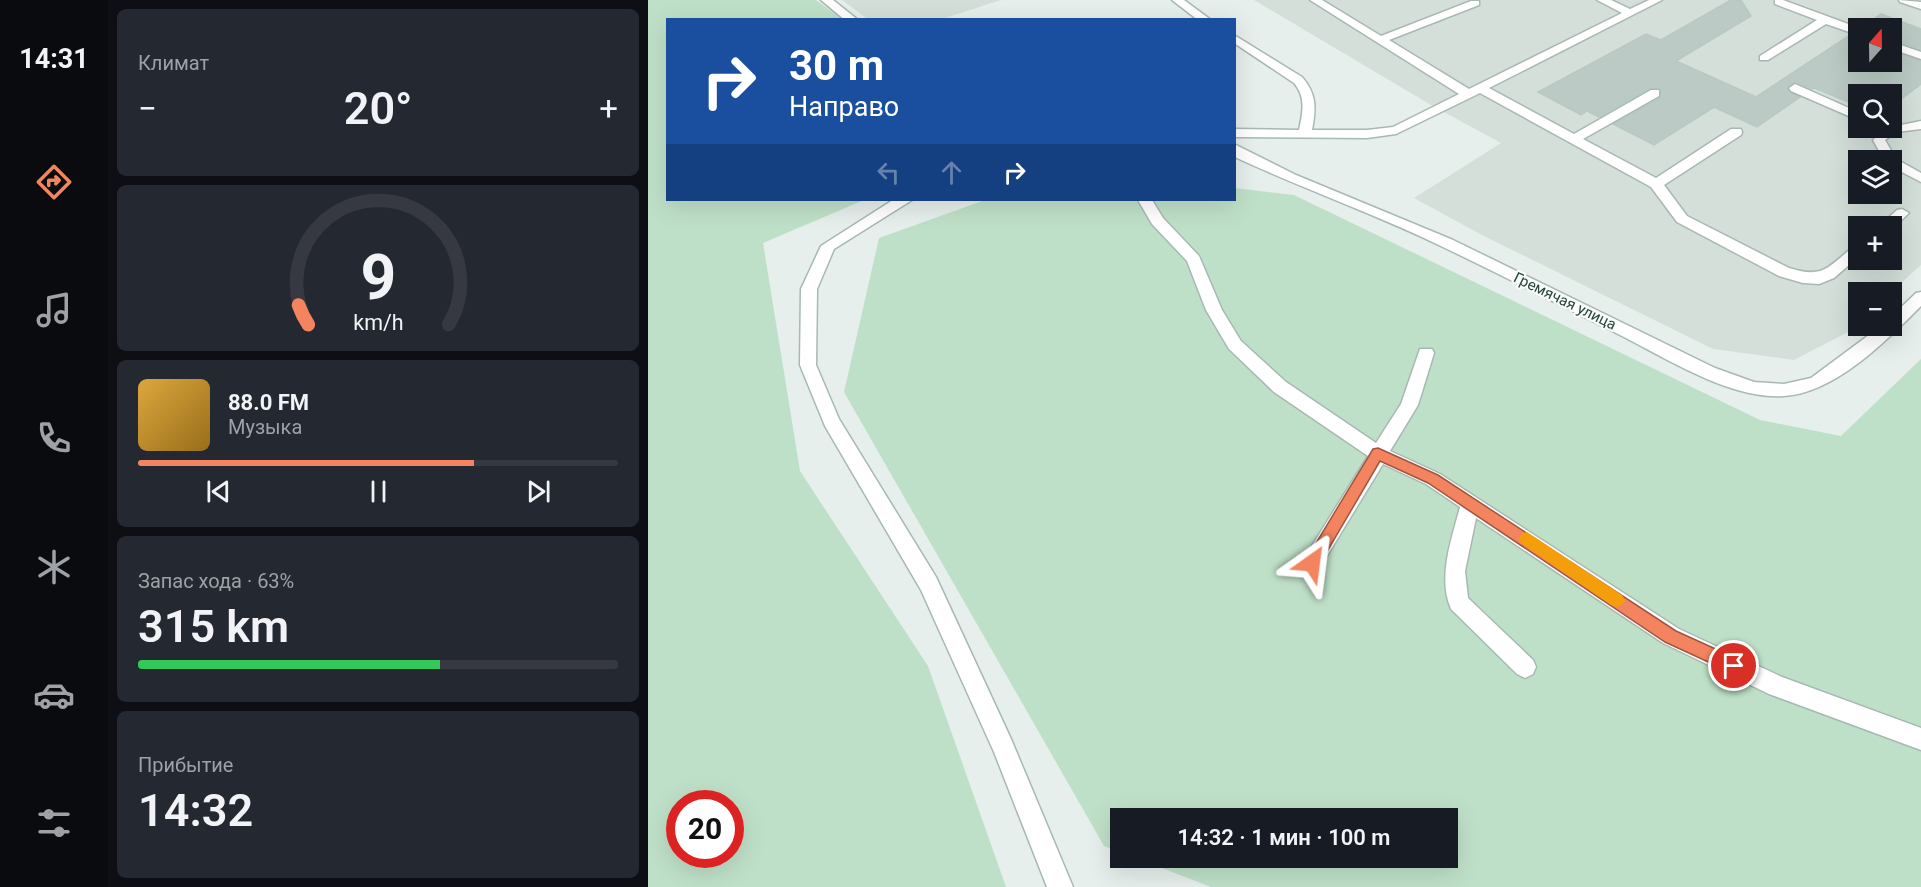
<!DOCTYPE html>
<html lang="ru">
<meta charset="utf-8">
<style>
:root{--surface:#171b24;--page:#242831;--text:#f1f3f6;--muted:#9ea1a6;--line:#363941;--accent:#f4845f}
body{margin:0;font-family:Roboto,sans-serif;background:var(--page);color:var(--text);height:100vh;display:flex;flex-direction:column;font-size:22px;white-space:nowrap}
*{box-sizing:border-box;margin:0}
p{font-size:20px;color:var(--muted)}
.icon{flex:none;width:33px;height:33px;fill:none;stroke:currentColor;stroke-width:2;stroke-linecap:round;stroke-linejoin:round}
.map{position:relative;flex:1;overflow:hidden}
.panel{display:flex;flex-direction:column;gap:9px;padding:9px;background:#0d0f14;width:540px}
.panel>*{flex:none}
.banner{position:absolute;left:18px;top:18px;width:570px;height:183px;border-radius:0px;box-shadow:0 6px 24px #0002;background:#1a4fa0;color:#fff;overflow:hidden}
.needle{width:39px;rotate:20deg}
.buttons{position:absolute;left:1200px;top:18px;display:grid;gap:12px}
.buttons a{display:grid;place-items:center;width:54px;height:54px;border-radius:0px;background:var(--surface);box-shadow:0 6px 24px #0002;font-size:30px}
.speed{position:absolute;left:18px;top:790px;display:flex;gap:12px;font-size:30px;font-weight:700;text-align:center}
.speed>*{display:grid;place-content:center;width:78px;height:78px;border-radius:50%;background:var(--surface);box-shadow:0 6px 24px #0002;line-height:1}
.speed .limit{border:9px solid #d22;background:#fff;color:#111}
.pin{position:absolute;display:grid;place-items:center;width:51px;height:51px;color:#fff;margin:-26px;border:3px solid #fff;border-radius:50%;box-shadow:0 2px 6px #0007}
.me{position:absolute;width:66px;margin:-33px;rotate:31deg;stroke-linejoin:round;filter:drop-shadow(0 0 4px #0008)}
.turn{display:flex;align-items:center;gap:21px;height:126px;padding:0 24px;font-size:27px}
.turn .icon{width:78px;height:78px;stroke-width:2.5}
.turn b{display:block;font-size:42px;line-height:51px}
.lanes{display:flex;align-items:center;height:57px;padding:0 24px;background:#0003;justify-content:center;gap:30px;direction:ltr}
.lanes .off{opacity:.35}
.big{font-size:45px;font-weight:600;line-height:1.1}
.panel .widget{flex:1;display:flex;flex-direction:column;justify-content:center;gap:9px;min-width:0;padding:0 21px;border-radius:9px;background:var(--page)}
.panel .dial{align-items:center;gap:0}
.dial svg{height:156px;overflow:visible;fill:none;stroke:var(--line);stroke-width:7;stroke-linecap:round;text-anchor:middle}
.dial text{fill:var(--text);stroke:none}
.song{display:flex;align-items:center;gap:18px}
.cover{width:72px;height:72px;border-radius:9px;background:linear-gradient(135deg,hsl(40 70% 55%),hsl(40 70% 35%))}
.played{height:6px;border-radius:3px;background:linear-gradient(90deg,var(--accent) 70%,var(--line) 70%)}
.keys{display:flex;justify-content:space-around;direction:ltr}
.heat{display:flex;justify-content:space-between;align-items:center;font-size:33px;direction:ltr}
.charge{height:9px;border-radius:4px;background:linear-gradient(90deg,#34c759 63%,var(--line) 0)}
.trip{position:absolute;left:462px;top:808px;width:348px;height:60px;border-radius:0px;background:var(--surface);box-shadow:0 6px 24px #0002;font-weight:600;line-height:60px;text-align:center}
main{display:flex;flex:1;min-height:0}
.tabs{display:flex;flex-direction:column;width:108px;justify-content:space-around;align-items:center;background:#090b0e;color:var(--muted)}
.tabs .icon{width:42px;height:42px}
.tabs .on{color:var(--accent)}
.tabs b{font-size:27px;color:var(--text)}
.map>svg:first-child{display:block}
.built{fill:#d4dfda;fill-rule:evenodd}
.green{fill:#bfe0c8;fill-rule:evenodd}
.building{fill:#bbcac4;stroke:#b8c9c2;stroke-width:1.5}
.lines{fill:none;stroke-linecap:round;stroke-linejoin:round}
.minor-casing{stroke:#a8b8b2;stroke-width:3}
.minor{fill:#fff;fill-rule:evenodd}
.route{fill:#f4845f;stroke:#9f563e;stroke-width:1.5}
.slow{fill:#f59e0b}
.labels{text-anchor:middle;dominant-baseline:central;stroke-width:4.5;stroke-linejoin:round;paint-order:stroke}
.street-label{font-size:15px;fill:#24423a;stroke:#f7fbf9}
</style>
<main>
<nav class="tabs">
<b>14:31</b>
<svg class="icon on" aria-label="directions" viewBox="0 0 24 24"><path d="M12 3l9 9-9 9-9-9zM9 14v-3h6M13 9l2 2-2 2"/></svg>
<svg class="icon" aria-label="music" viewBox="0 0 24 24"><path d="M9 18V5l10-2v13"/><circle cx="6" cy="18" r="3"/><circle cx="16" cy="16" r="3"/></svg>
<svg class="icon" aria-label="phone" viewBox="0 0 24 24"><path d="M5 4h4l2 5-3 2q2 4 5 5l2-3 5 2v4C11 20 4 13 5 4z"/></svg>
<svg class="icon" aria-label="climate" viewBox="0 0 24 24"><path d="M12 3v18M4 7l16 10M4 17L20 7"/></svg>
<svg class="icon" aria-label="car" viewBox="0 0 24 24"><path d="M5 17H2v-5l4-1 3-4h7l3 4 3 1v5h-3M9 17h6M6 11h13"/><circle cx="7" cy="17" r="2"/><circle cx="17" cy="17" r="2"/></svg>
<svg class="icon" aria-label="filters" viewBox="0 0 24 24"><path d="M4 7h16M4 17h16"/><circle cx="9" cy="7" r="2"/><circle cx="15" cy="17" r="2"/></svg>
</nav>
<section class="panel">
<div class="widget"><p>Климат</p>
<div class="heat"><a>−</a><b class="big">20°</b><a>+</a></div>
</div>
<div class="widget dial"><svg viewBox="0 0 100 80">
<path d="M14 69A42 42 0 1 1 86 69"/>
<path d="M14 69A42 42 0 0 1 9 59" stroke="#f4845f"/>
<text x="50" y="56" font-size="32" font-weight="700">9</text>
<text x="50" y="72" font-size="11">km/h</text>
</svg></div>
<div class="widget">
<div class="song"><i class="cover"></i><div><b>88.0 FM</b><p>Музыка</p></div></div>
<div class="played"></div>
<div class="keys"><svg class="icon" aria-label="previous" viewBox="0 0 24 24"><path d="M18 5L8 12l10 7zM5 5v14"/></svg><svg class="icon" aria-label="pause" viewBox="0 0 24 24"><path d="M8 5v14M16 5v14"/></svg><svg class="icon" aria-label="next" viewBox="0 0 24 24"><path d="M6 5l10 7-10 7zM19 5v14"/></svg></div>
</div>
<div class="widget"><p>Запас хода · 63%</p><b class="big">315 km</b><div class="charge"></div></div>
<div class="widget"><p>Прибытие</p><b class="big">14:32</b></div>
</section>
<div class="map">
<svg width="1273" height="887" viewBox="0 0 1273 887">
<rect width="100%" height="100%" fill="#e6efeb"/>
<g class="built">
<path d="M194,0h159l-59,19 -73,1z"/>
<path d="M606,0h667v265l-30,27h-33v31l-10,9 -54,28 -81,-11 -233,-115 -66,-36 87,-55 -70,-38zM1210,28h34v34h-34zM1210,94h34v34h-34zM1210,160h34v34h-34zM1210,226h34v34h-34z"/>
</g>
<g class="green">
<path d="M0,0h168l26,19 -174,1v180h196l-101,43 37,228 128,195 78,221h-358zM32,804h50v51h-50z"/>
<path d="M587,188l59,7 466,225 81,16 80,-77v528h-710l-75,-29h312v-39h-328v33l-16,-6 -260,-454 35,-154 106,-38h249z"/>
</g>
<g class="building">
<path d="M1083,0h10l10,16 -75,45 80,36 94,-62 8,2v25h34v-11l29,10v23l-29,22v-12h-34v12l-43,-18 -3,1 -18,-7 -7,7 13,8 -43,30 -43,-20 -60,38 -41,-21 47,-26 1,-10h-11l-51,29 -12,-6 -6,4 -43,-23 108,-58 15,6z"/>
<path d="M1233,14l40,15v21l-29,-10v-12h-31z"/>
</g>
<g class="lines">
<g class="minor-casing">
<g id="minor">
<path d="M173,0h12l25,20h-13z"/>
<path d="M524,0h12l27,20h-13z"/>
<path d="M662,0h12l59,36 90,-35h8v4l-90,35 80,49 153,-76 -25,-13h14l19,9 19,-9h13l-173,88 85,46 77,-44h8v6l-76,43 73,39 75,-49h10l1,3 -1,3 -77,50 23,31 102,52c35,11 39,-1 64,-21l5,-2v12l-24,21 -15,6 -16,-1 -24,-7 -102,-54 -26,-35 -171,-94 -84,41 -29,4 -133,-1v-8l65,1c4,-18 7,-33 -5,-47l-60,-40v-8l68,42c15,17 14,32 10,53h55l26,-3 66,-33z"/>
<path d="M1127,0h8l76,28 -1,7 -32,-11 -58,36h-8v-4l57,-36 -42,-16z"/>
<path d="M1251,0l22,2v7l-21,-7z"/>
<path d="M1244,42l29,10v7l-29,-10z"/>
<path d="M1147,84l63,28v8l-67,-29 -2,-3z"/>
<path d="M1273,121v8l-25,3 -11,8 11,19 25,14v9l-29,-15v-7h-8l-11,-20 13,-12z"/>
<path d="M586,144l62,31 157,65 262,128 39,14 30,2 27,-6 70,-52h11v-10l24,-23 5,-1v14c-35,35 -86,87 -137,90 -53,4 -118,-38 -164,-61 -58,-29 -116,-59 -175,-87 -67,-33 -139,-58 -208,-90l-3,-3z"/>
<path d="M245,200h19l-78,49 -17,40 -1,76 23,54 97,158 75,162 62,148h-26l-53,-135 -73,-162 -96,-164 -25,-61 1,-76 20,-43z"/>
<path d="M490,200h14l11,18 36,38 23,54 19,31 45,41 90,61 25,-39 19,-55h12l2,4 -16,52 -28,46 50,23 239,155 103,48 139,51v22l-152,-56 -106,-51 -187,-125 -11,53 3,27 65,62 3,7 -3,7 -8,4 -8,-4 -66,-65c-14,-32 1,-71 9,-102l-34,-23 -43,-20 -64,105 -7,3 -7,-3 -3,-6 3,-6 63,-101 -94,-64 -45,-43 -23,-39 -19,-49 -35,-37z"/>
<path d="M1254,209l7,4 -17,16v-3h-13l18,-16z"/>
</g>
</g>
<use href="#minor" class="minor"/>
</g>
<path class="route" d="M730,448l60,27 238,156 64,29 2,6 -2,5 -6,3 -69,-32 -237,-159 -48,-22 -62,106 -6,2 -5,-2 -2,-4 2,-5 66,-109z"/>
<path class="slow" d="M879,532l95,63 3,5 -3,5 -5,2 -6,-2 -90,-62 -2,-4 2,-5z"/>
<g class="labels">
<g class="street-label">
<text transform="translate(917 301) rotate(26)">Гремячая улица</text>
</g>
</g>
</svg>
<div class="buttons">
<a><svg class="needle" viewBox="-14 -14 28 28"><path d="M0-13l5 13h-10z" fill="#e53935"/><path d="M0 13l5-13h-10z" fill="#9ea1a6"/></svg></a>
<a><svg class="icon" aria-label="search" viewBox="0 0 24 24"><circle cx="10" cy="10" r="6"/><path d="M15 15l6 6"/></svg></a>
<a><svg class="icon" aria-label="layers" viewBox="0 0 24 24"><path d="M12 4l9 5-9 5-9-5zM3 14l9 5 9-5"/></svg></a>
<a>+</a>
<a>−</a>
</div>
<div class="speed"><div class="limit">20</div></div>
<div class="pin" style="left:1086px;top:666px;background:#d93025"><svg class="icon" aria-label="arrive" viewBox="0 0 24 24"><path d="M6 21V4h12l-3 4 3 4H6"/></svg></div>
<svg class="me" style="left:664px;top:563px" viewBox="-20 -20 40 40"><path d="M0-17L14 15 0 8-14 15z" fill="#f4845f" stroke="#fff" stroke-width="4"/></svg>
<div class="trip">14:32 · 1 мин · 100 m</div>
<div class="banner">
<div class="turn"><svg class="icon" aria-label="right" viewBox="0 0 24 24"><path d="M7 20v-9h11M14 6l5 5-5 5"/></svg><div><b>30 m</b>Направо</div></div>
<div class="lanes"><svg class="icon off" aria-label="left" viewBox="0 0 24 24"><path d="M17 20v-9H6M10 6l-5 5 5 5"/></svg><svg class="icon off" aria-label="ahead" viewBox="0 0 24 24"><path d="M12 20V5M6 11l6-6 6 6"/></svg><svg class="icon" aria-label="right" viewBox="0 0 24 24"><path d="M7 20v-9h11M14 6l5 5-5 5"/></svg></div>
</div>
</div>
</main>
